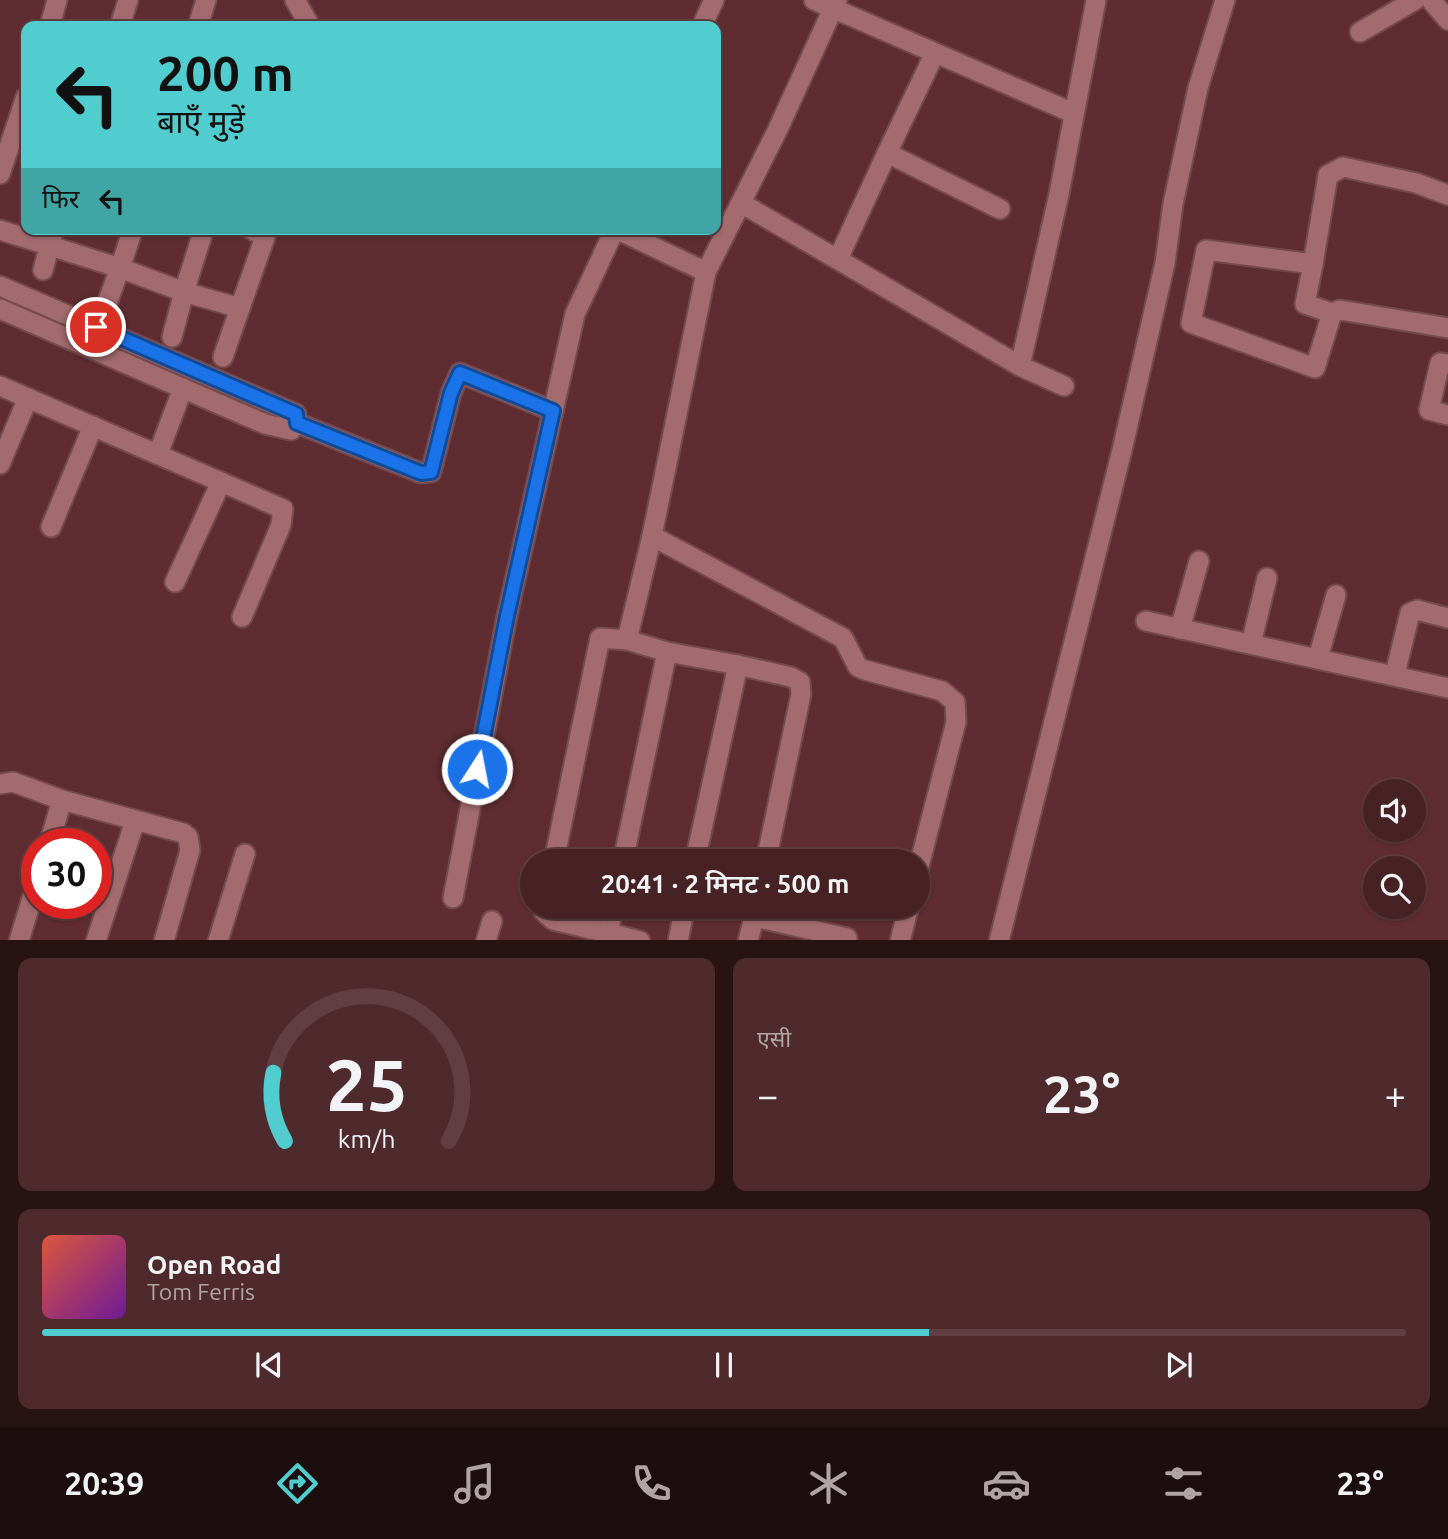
<!DOCTYPE html>
<html lang="hi">
<meta charset="utf-8">
<style>
:root{--surface:#472225;--page:#4e2a2d;--text:#f1f3f6;--muted:#b0a4a7;--line:#5f3f42;--accent:#52cdcf}
body{margin:0;font-family:Ubuntu,"Noto Sans Devanagari",sans-serif;background:var(--page);color:var(--text);height:100vh;display:flex;flex-direction:column;font-size:26px;white-space:nowrap}
*{box-sizing:border-box;margin:0}
p{font-size:23px;color:var(--muted)}
.icon{flex:none;width:38px;height:38px;fill:none;stroke:currentColor;stroke-width:2;stroke-linecap:round;stroke-linejoin:round}
.map{position:relative;height:940px;overflow:hidden}
.side{display:flex;flex-direction:column;gap:18px;padding:18px;background:#271314;flex:1}
.side>*{flex:none}
.banner{position:absolute;left:21px;top:21px;width:700px;height:214px;border-radius:14px;box-shadow:0 2px 5px #0004,0 0 0 2px var(--line);background:#52cdcf;color:#111;overflow:hidden}
.tools{position:absolute;left:1363px;top:779px;display:grid;gap:14px}
.tools a{display:grid;place-items:center;width:63px;height:63px;border-radius:50%;background:var(--surface);box-shadow:0 2px 5px #0004,0 0 0 2px var(--line);font-size:35px}
.speed{position:absolute;left:21px;top:828px;display:flex;gap:14px;font-size:35px;font-weight:700;text-align:center}
.speed>*{display:grid;place-content:center;width:91px;height:91px;border-radius:50%;background:var(--surface);box-shadow:0 2px 5px #0004,0 0 0 2px var(--line);line-height:1}
.speed .limit{border:10px solid #d22;background:#fff;color:#111}
.pin{position:absolute;display:grid;place-items:center;width:60px;height:60px;color:#fff;margin:-30px;border:4px solid #fff;border-radius:50%;box-shadow:0 2px 7px #0007}
.me{position:absolute;width:77px;margin:-38px;rotate:11deg;stroke-linejoin:round;filter:drop-shadow(0 0 5px #0008)}
.turn{display:flex;align-items:center;gap:24px;height:147px;padding:0 21px;font-size:32px}
.turn .icon{width:91px;height:91px;stroke-width:2.5}
.turn b{display:block;font-size:49px;line-height:60px}
.then{display:flex;align-items:center;height:66px;padding:0 21px;background:#0003;gap:14px;font-size:26px}
.big{font-size:52px;font-weight:600;line-height:1.1}
.side .card{flex:1;display:flex;flex-direction:column;justify-content:center;gap:10px;min-width:0;padding:0 24px;border-radius:14px;background:var(--page)}
.side .dial{align-items:center;gap:0}
.dial svg{height:182px;overflow:visible;fill:none;stroke:var(--line);stroke-width:7;stroke-linecap:round;text-anchor:middle}
.dial text{fill:var(--text);stroke:none}
.song{display:flex;align-items:center;gap:21px}
.cover{width:84px;height:84px;border-radius:10px;background:linear-gradient(135deg,hsl(10 70% 55%),hsl(280 70% 35%))}
.played{height:7px;border-radius:4px;background:linear-gradient(90deg,var(--accent) 65%,var(--line) 65%)}
.keys{display:flex;justify-content:space-around;direction:ltr}
.heat{display:flex;justify-content:space-between;align-items:center;font-size:38px;direction:ltr}
.side .tiles{flex:1;display:grid;gap:18px;grid-template-columns:1fr 1fr}
.card:last-child{grid-column:span 2}
.trip{position:absolute;left:520px;top:849px;width:410px;height:70px;border-radius:35px;background:var(--surface);box-shadow:0 2px 5px #0004,0 0 0 2px var(--line);font-weight:600;line-height:70px;text-align:center}
.tabs{display:flex;height:112px;justify-content:space-around;align-items:center;background:#1c0e0f;color:var(--muted)}
.tabs .icon{width:49px;height:49px}
.tabs .selected{color:var(--accent)}
.tabs b{font-size:32px;color:var(--text)}
.map>svg:first-child{display:block}
.lines{fill:none;stroke-linecap:round;stroke-linejoin:round}
.minor-casing{stroke:#754a4e;stroke-width:23}
.minor{stroke:#a36b6d;stroke-width:19}
.route-casing{stroke:#114b97;stroke-width:18}
.route{stroke:#1a73e8;stroke-width:12}
</style>
<div class="map">
<svg width="1448" height="941" viewBox="0 0 1448 941">
<rect width="100%" height="100%" fill="#5f2d31"/>
<g class="lines">
<g class="minor-casing">
<g id="minor">
<path d="M295,0l15,26"/>
<path d="M814,0l259,113"/>
<path d="M1431,0l17,20"/>
<path d="M50,26l7,-26"/>
<path d="M120,26l8,-26"/>
<path d="M198,26l8,-26"/>
<path d="M702,26l12,-26"/>
<path d="M1360,32l55,-32"/>
<path d="M935,53l-48,100 113,56"/>
<path d="M0,174l26,-77"/>
<path d="M1448,195l-32,-12 -73,-16 -15,8 -15,89 -107,-14 -15,73 124,45 17,-55 8,-3 108,18"/>
<path d="M741,203l279,163 44,20"/>
<path d="M616,229l90,43"/>
<path d="M0,230l120,38 13,-39"/>
<path d="M838,259l49,-106"/>
<path d="M1313,264l-8,40 27,9"/>
<path d="M43,270l11,-41"/>
<path d="M0,286l296,128 1,9 -6,7 -26,-6 -265,-115"/>
<path d="M240,308l25,-71 -14,-8"/>
<path d="M102,317l18,-49 64,24 20,-63"/>
<path d="M172,337l12,-45 56,16 -17,49"/>
<path d="M1448,364l-8,-1 -11,47 19,5"/>
<path d="M1020,366l39,-172 37,-194"/>
<path d="M0,386l283,123 -2,16 -39,92"/>
<path d="M297,423l124,50 10,-1 20,-79 9,-20 93,38"/>
<path d="M158,454l25,-66"/>
<path d="M0,464l28,-66"/>
<path d="M51,527l42,-101"/>
<path d="M652,536l191,102 15,29 7,3 77,21 13,11 1,20 -39,152"/>
<path d="M175,582l46,-100"/>
<path d="M1146,621l302,67"/>
<path d="M1180,629l19,-68"/>
<path d="M627,640l25,-104 54,-264 72,-143 59,-129"/>
<path d="M1251,644l16,-66"/>
<path d="M1318,658l18,-63"/>
<path d="M738,665l53,12 9,5 1,12 -35,167"/>
<path d="M1395,674l15,-61 7,-3 31,8"/>
<path d="M0,784l13,-2 49,18 121,33 5,4 2,13 -26,91"/>
<path d="M49,844l13,-44"/>
<path d="M554,861l46,-223 27,2 40,12"/>
<path d="M623,861l44,-209 71,13 -43,196"/>
<path d="M453,898l54,-282 68,-302 40,-85"/>
<path d="M545,906l-1,6 9,8 55,13 6,-27"/>
<path d="M755,917l92,21"/>
<path d="M608,933l32,8"/>
<path d="M19,941l18,-59"/>
<path d="M96,941l39,-120"/>
<path d="M218,941l27,-87"/>
<path d="M486,941l6,-20"/>
<path d="M678,941l7,-35"/>
<path d="M748,941l9,-35"/>
<path d="M900,941l9,-35"/>
<path d="M999,941l124,-495 42,-183 8,-59 25,-116 27,-88"/>
</g>
</g>
<use href="#minor" class="minor"/>
</g>
<g class="lines">
<g class="route-casing">
<path id="route" d="M96,327l200,87 1,9 124,50 10,-1 20,-79 9,-20 93,38 -46,205 -30,153"/>
</g>
<use href="#route" class="route"/>
</g>
</svg>
<div class="tools">
<a><svg class="icon" aria-label="sound" viewBox="0 0 24 24"><path d="M4 9h4l5-4v14l-5-4H4zM17 9q2 3 0 6"/></svg></a>
<a><svg class="icon" aria-label="search" viewBox="0 0 24 24"><circle cx="10" cy="10" r="6"/><path d="M15 15l6 6"/></svg></a>
</div>
<div class="speed"><div class="limit">30</div></div>
<div class="pin" style="left:96px;top:327px;background:#d93025"><svg class="icon" aria-label="arrive" viewBox="0 0 24 24"><path d="M6 21V4h12l-3 4 3 4H6"/></svg></div>
<svg class="me" style="left:477px;top:769px" viewBox="-20 -20 40 40"><circle r="17" fill="#1a73e8" stroke="#fff" stroke-width="3"/><path d="M0-11L8 9 0 5-8 9z" fill="#fff"/></svg>
<div class="trip">20:41 · 2 मिनट · 500 m</div>
<div class="banner">
<div class="turn"><svg class="icon" aria-label="left" viewBox="0 0 24 24"><path d="M17 20v-9H6M10 6l-5 5 5 5"/></svg><div><b>200 m</b>बाएँ मुड़ें</div></div>
<div class="then">फिर<svg class="icon" aria-label="left" viewBox="0 0 24 24"><path d="M17 20v-9H6M10 6l-5 5 5 5"/></svg></div>
</div>
</div>
<section class="side">
<div class="tiles">
<div class="card dial"><svg viewBox="0 0 100 80">
<path d="M14 69A42 42 0 1 1 86 69"/>
<path d="M14 69A42 42 0 0 1 9 39" stroke="#52cdcf"/>
<text x="50" y="56" font-size="32" font-weight="700">25</text>
<text x="50" y="72" font-size="11">km/h</text>
</svg></div>
<div class="card"><p>एसी</p>
<div class="heat"><a>−</a><b class="big">23°</b><a>+</a></div>
</div>
<div class="card">
<div class="song"><i class="cover"></i><div><b>Open Road</b><p>Tom Ferris</p></div></div>
<div class="played"></div>
<div class="keys"><svg class="icon" aria-label="previous" viewBox="0 0 24 24"><path d="M18 5L8 12l10 7zM5 5v14"/></svg><svg class="icon" aria-label="pause" viewBox="0 0 24 24"><path d="M8 5v14M16 5v14"/></svg><svg class="icon" aria-label="next" viewBox="0 0 24 24"><path d="M6 5l10 7-10 7zM19 5v14"/></svg></div>
</div>
</div>
</section>
<nav class="tabs">
<b>20:39</b>
<svg class="icon selected" aria-label="directions" viewBox="0 0 24 24"><path d="M12 3l9 9-9 9-9-9zM9 14v-3h6M13 9l2 2-2 2"/></svg>
<svg class="icon" aria-label="music" viewBox="0 0 24 24"><path d="M9 18V5l10-2v13"/><circle cx="6" cy="18" r="3"/><circle cx="16" cy="16" r="3"/></svg>
<svg class="icon" aria-label="phone" viewBox="0 0 24 24"><path d="M5 4h4l2 5-3 2q2 4 5 5l2-3 5 2v4C11 20 4 13 5 4z"/></svg>
<svg class="icon" aria-label="climate" viewBox="0 0 24 24"><path d="M12 3v18M4 7l16 10M4 17L20 7"/></svg>
<svg class="icon" aria-label="car" viewBox="0 0 24 24"><path d="M5 17H2v-5l4-1 3-4h7l3 4 3 1v5h-3M9 17h6M6 11h13"/><circle cx="7" cy="17" r="2"/><circle cx="17" cy="17" r="2"/></svg>
<svg class="icon" aria-label="filters" viewBox="0 0 24 24"><path d="M4 7h16M4 17h16"/><circle cx="9" cy="7" r="2"/><circle cx="15" cy="17" r="2"/></svg>
<b>23°</b>
</nav>
